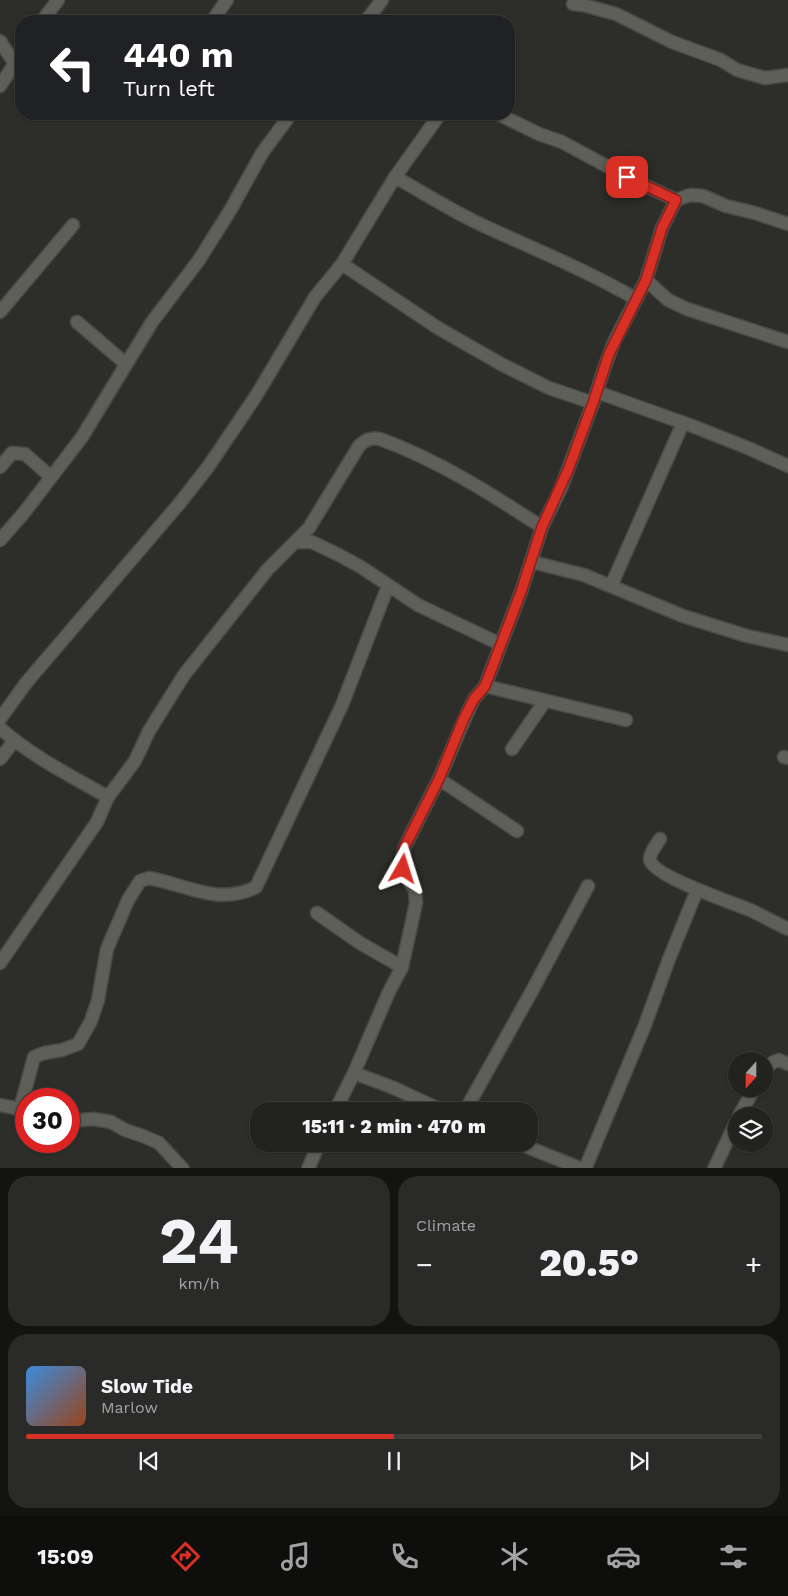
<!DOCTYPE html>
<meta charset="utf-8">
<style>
:root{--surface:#22221f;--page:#2a2a28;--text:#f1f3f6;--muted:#a2a4a4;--line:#3f3f3d;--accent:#d93025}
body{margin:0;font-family:"Work Sans",sans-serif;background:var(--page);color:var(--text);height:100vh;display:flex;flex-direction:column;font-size:19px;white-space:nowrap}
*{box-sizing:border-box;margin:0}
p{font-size:16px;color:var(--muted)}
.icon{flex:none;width:28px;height:28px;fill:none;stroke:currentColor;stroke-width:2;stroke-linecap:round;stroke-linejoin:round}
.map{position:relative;height:1168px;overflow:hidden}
.panel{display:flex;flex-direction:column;gap:8px;padding:8px;background:#131311;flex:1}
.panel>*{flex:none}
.guide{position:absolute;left:15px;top:15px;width:500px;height:105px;border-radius:20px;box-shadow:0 1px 4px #0004,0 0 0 1px var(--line);background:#202124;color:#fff;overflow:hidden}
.needle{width:32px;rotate:201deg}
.fabs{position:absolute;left:728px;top:1052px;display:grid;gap:10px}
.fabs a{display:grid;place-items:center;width:45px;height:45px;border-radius:50%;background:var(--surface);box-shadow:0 1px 4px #0004,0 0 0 1px var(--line);font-size:25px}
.speed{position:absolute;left:15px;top:1088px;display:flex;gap:10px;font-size:25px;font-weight:700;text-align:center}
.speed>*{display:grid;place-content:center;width:65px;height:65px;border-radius:50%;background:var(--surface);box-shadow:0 1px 4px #0004,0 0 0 1px var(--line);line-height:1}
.speed .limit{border:8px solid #d22;background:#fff;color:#111}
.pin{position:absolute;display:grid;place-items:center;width:42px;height:42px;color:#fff;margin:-21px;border-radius:10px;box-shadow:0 2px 8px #0006}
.me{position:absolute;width:55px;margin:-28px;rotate:6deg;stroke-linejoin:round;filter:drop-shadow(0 0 4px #0008)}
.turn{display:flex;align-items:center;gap:18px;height:105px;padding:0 25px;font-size:22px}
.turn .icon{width:65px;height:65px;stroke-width:2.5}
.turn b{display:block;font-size:35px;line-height:42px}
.big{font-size:38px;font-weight:800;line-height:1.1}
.panel .tile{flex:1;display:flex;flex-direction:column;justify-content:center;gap:8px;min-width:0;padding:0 18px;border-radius:20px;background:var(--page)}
.panel .dial{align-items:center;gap:0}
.dial b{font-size:65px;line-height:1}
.song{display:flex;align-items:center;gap:15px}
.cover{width:60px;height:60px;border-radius:8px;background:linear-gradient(135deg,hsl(210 70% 55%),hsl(20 70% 35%))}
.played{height:5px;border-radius:2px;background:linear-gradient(90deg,var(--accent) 50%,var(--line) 50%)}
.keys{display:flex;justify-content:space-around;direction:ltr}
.heat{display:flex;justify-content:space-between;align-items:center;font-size:28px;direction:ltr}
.panel .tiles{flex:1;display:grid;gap:8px;grid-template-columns:1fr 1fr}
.tile:last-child{grid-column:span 2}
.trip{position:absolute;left:250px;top:1102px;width:288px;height:50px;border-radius:20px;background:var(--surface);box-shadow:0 1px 4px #0004,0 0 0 1px var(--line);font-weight:800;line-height:50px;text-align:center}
.dock{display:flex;height:80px;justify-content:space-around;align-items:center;background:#0e0e0c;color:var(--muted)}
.dock .icon{width:35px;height:35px}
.dock .selected{color:var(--accent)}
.dock b{font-size:22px;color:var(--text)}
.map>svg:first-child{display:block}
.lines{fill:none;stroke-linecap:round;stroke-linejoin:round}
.minor-casing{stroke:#494a46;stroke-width:15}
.minor{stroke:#5e5f59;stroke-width:12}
.route-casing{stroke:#8d1f18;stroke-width:12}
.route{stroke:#d93025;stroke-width:9}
</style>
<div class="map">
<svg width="788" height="1169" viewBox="0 0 788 1169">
<rect width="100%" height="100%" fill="#2d2e29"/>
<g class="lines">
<g class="minor-casing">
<g id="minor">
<path d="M573,4l10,1 33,9 56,28 49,18 16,10 28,8 23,-3"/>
<path d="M42,21l16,-21"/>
<path d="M212,21l15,-21"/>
<path d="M366,21l16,-21"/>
<path d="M0,41l15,23"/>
<path d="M0,86l21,-32"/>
<path d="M498,114l41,20 23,8 65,35 49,23"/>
<path d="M395,177c29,16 57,34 87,48 52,24 104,45 154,74"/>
<path d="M342,264l96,64 63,36 48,24 44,15"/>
<path d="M646,280l22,20 19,9 101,33"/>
<path d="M0,312l73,-87"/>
<path d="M77,322l49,42"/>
<path d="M597,392l98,35 53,21 40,18"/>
<path d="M0,467l12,-14 13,1 26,23"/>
<path d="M0,540l23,-26 59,-77 70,-115 47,-62 32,-51 31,-56 29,-39"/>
<path d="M296,542h16l27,13 22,12 57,38 82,39"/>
<path d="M532,562l52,13 99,41 64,20 41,9"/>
<path d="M611,586l72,-163"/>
<path d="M485,686l141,34"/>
<path d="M0,719l26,-36 153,-179 29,-37 48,-71 59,-99 27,-33 53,-87 45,-63"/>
<path d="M0,728c31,28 71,48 108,69"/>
<path d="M512,749l33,-48"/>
<path d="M784,757l4,1"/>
<path d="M0,759l14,-18"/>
<path d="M439,779l78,52"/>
<path d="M660,839c-3,5 -11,15 -10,21 3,16 83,43 100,50 13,6 25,13 38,19"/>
<path d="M317,913l43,30 42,24"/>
<path d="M0,963l97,-141 11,-25 27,-36 14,-30 35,-56 84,-106 41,-41 50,-82c7,-6 11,-9 21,-7 58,21 111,55 162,88"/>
<path d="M764,1072c4,-6 7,-10 15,-12l9,4"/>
<path d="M354,1073l40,15 49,23"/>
<path d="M0,1105l20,4 6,4"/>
<path d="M20,1109l14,-52 10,-4 18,-3 16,-6 13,-23 7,-21 9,-51 21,-49 12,-19 9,-3c38,7 70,28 107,9l86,-182 46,-119"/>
<path d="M335,1111l19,-38 34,-79 14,-27 14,-64 -1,-12 -12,-22 1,-21 35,-69 26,-61 9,-19 11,-13 36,-94 21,-65 19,-39 32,-85 12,-37 9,-24 32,-62 16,-52 14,-28 14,-5 13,1 23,10 29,7 33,11"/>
<path d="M465,1111l68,-122 55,-103"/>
<path d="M739,1116l15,-27"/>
<path d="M69,1121l25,-2 17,3 14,8 18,6 16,7 24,26"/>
<path d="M520,1144l62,25"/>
<path d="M308,1169l11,-25"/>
<path d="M585,1169l60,-144 24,-66 28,-69"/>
<path d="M714,1169l22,-47"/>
</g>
</g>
<use href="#minor" class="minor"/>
</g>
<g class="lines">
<g class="route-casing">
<path id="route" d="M403,869l1,-21 35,-69 25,-61 10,-19 11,-13 36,-94 21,-65 26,-57 25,-67 16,-49 37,-74 16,-52 14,-28 -49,-23"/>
</g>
<use href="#route" class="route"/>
</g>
</svg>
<div class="fabs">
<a><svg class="needle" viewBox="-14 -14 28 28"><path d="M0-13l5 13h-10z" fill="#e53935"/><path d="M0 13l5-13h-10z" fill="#a2a4a4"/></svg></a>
<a><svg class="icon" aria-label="layers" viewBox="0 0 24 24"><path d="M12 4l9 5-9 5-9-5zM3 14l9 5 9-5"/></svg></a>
</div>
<div class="speed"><div class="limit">30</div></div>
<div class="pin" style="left:627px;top:177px;background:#d93025"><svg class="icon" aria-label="arrive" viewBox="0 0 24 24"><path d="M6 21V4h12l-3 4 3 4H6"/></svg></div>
<svg class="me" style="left:403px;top:869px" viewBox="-20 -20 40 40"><path d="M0-17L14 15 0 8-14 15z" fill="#d93025" stroke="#fff" stroke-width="4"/></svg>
<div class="trip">15:11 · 2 min · 470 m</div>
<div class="guide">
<div class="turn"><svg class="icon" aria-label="left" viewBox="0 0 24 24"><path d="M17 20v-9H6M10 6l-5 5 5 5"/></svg><div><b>440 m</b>Turn left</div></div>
</div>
</div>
<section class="panel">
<div class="tiles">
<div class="tile dial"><b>24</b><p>km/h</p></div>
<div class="tile"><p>Climate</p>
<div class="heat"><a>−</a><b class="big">20.5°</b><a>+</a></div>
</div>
<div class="tile">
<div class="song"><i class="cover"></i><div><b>Slow Tide</b><p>Marlow</p></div></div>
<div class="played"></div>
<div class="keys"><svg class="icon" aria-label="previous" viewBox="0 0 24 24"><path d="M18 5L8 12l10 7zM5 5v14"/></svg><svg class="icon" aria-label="pause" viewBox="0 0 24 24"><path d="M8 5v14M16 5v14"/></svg><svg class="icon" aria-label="next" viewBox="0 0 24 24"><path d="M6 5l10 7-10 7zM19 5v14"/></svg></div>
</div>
</div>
</section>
<nav class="dock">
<b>15:09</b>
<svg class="icon selected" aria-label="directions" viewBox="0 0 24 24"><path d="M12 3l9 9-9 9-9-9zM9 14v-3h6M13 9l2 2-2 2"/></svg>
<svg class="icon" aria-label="music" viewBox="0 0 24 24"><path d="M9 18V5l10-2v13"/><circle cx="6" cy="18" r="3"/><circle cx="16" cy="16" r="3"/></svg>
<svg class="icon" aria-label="phone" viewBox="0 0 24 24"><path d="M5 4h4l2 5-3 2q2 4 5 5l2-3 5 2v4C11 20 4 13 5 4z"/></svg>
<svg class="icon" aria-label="climate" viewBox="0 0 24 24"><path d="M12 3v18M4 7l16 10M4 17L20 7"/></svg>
<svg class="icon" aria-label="car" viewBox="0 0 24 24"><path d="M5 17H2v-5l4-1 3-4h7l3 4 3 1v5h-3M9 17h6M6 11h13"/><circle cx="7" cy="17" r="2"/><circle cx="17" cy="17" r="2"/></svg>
<svg class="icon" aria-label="filters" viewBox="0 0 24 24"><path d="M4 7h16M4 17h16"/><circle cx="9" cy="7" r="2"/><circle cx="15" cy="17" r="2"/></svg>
</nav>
